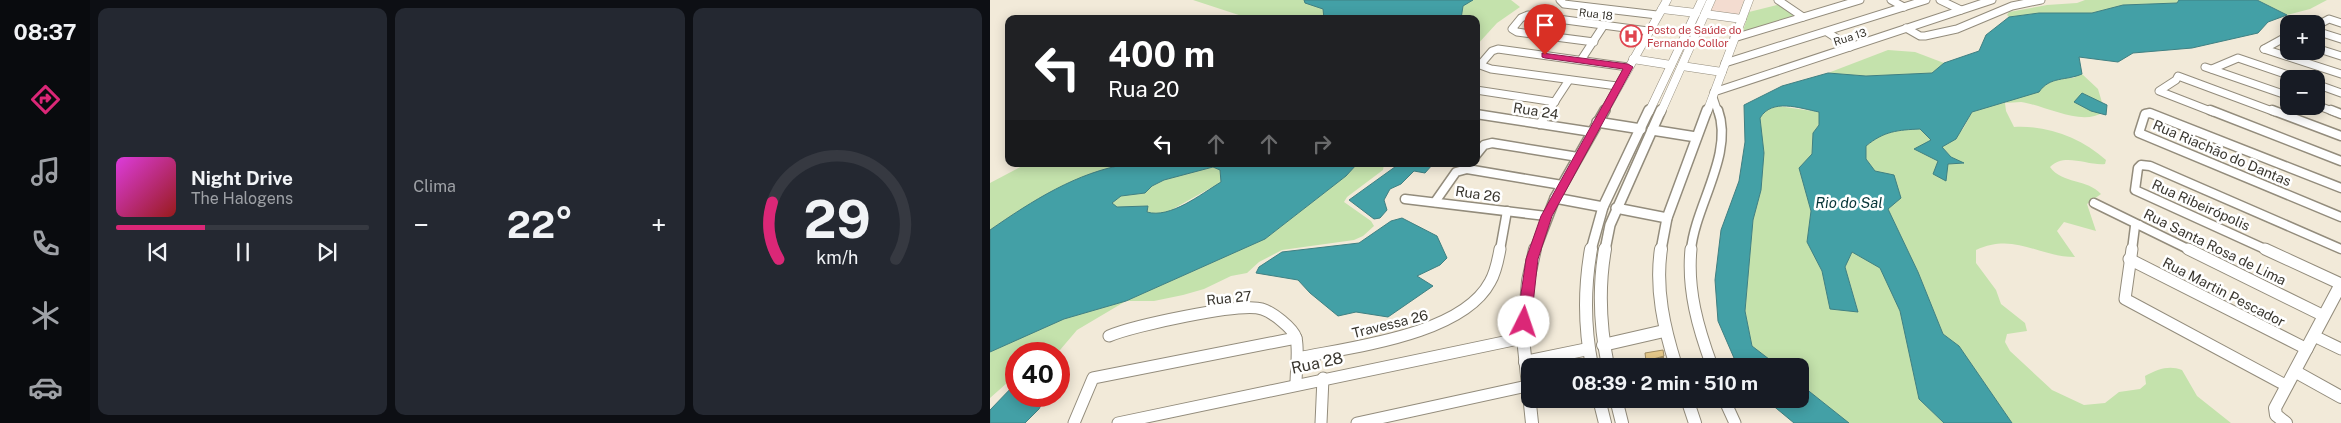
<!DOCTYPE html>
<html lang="pt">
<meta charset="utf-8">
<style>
:root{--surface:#171b24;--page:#242831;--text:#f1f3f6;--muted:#9ea1a6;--line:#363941;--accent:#db2777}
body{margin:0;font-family:"Public Sans",sans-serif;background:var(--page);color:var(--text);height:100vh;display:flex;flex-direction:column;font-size:19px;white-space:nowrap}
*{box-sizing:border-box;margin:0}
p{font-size:16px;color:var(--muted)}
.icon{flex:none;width:28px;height:28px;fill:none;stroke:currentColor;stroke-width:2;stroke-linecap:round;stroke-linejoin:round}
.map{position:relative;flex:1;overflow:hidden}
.drawer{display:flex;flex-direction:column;gap:8px;padding:8px;background:#0d0f14;width:900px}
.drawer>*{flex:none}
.banner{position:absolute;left:15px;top:15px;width:475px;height:152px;border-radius:10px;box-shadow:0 2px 12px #0003;background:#202124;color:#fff;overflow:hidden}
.buttons{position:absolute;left:1290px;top:15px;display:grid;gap:10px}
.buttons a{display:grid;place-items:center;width:45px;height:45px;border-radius:10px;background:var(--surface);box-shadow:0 2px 12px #0003;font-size:25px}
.speed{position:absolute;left:15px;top:342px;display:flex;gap:10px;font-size:25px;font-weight:700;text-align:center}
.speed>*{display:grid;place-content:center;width:65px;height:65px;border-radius:50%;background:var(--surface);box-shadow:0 2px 12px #0003;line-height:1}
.speed .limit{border:8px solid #d22;background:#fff;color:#111}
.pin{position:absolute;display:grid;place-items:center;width:42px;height:42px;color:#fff;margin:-51px -21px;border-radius:50% 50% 50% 0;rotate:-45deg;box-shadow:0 0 5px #0007}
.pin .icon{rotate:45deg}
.me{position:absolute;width:55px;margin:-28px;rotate:4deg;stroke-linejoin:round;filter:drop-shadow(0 0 4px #0008)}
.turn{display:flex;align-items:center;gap:18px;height:105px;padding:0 20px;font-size:22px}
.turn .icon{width:65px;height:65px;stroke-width:2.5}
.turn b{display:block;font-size:35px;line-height:42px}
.lanes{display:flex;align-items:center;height:48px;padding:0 20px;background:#0003;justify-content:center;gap:25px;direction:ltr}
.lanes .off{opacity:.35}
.big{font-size:38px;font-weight:700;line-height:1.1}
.drawer .tile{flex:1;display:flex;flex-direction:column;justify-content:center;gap:8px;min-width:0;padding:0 18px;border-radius:10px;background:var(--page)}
.drawer .dial{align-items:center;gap:0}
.dial svg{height:130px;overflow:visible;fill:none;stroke:var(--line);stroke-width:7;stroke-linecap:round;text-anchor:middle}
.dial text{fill:var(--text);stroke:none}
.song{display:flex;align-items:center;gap:15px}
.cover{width:60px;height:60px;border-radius:8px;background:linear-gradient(135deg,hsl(300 70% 55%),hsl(0 70% 35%))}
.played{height:5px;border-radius:2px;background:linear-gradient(90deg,var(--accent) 35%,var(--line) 35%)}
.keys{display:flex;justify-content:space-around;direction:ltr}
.heat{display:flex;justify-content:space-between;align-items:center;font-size:28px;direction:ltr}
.drawer .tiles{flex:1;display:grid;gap:8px;grid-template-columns:repeat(3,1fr)}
.trip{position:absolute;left:531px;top:358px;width:288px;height:50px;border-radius:10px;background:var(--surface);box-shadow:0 2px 12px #0003;font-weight:700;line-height:50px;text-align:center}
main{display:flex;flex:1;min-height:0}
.dock{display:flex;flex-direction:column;width:90px;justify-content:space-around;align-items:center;background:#090b0e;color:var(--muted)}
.dock .icon{width:35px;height:35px}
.dock .on{color:var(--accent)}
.dock b{font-size:22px;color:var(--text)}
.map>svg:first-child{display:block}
.education{fill:#f3dcd0}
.green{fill:#c4e2ac}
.water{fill:#43a0a6;stroke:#408082;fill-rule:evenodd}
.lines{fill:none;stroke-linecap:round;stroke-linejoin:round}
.minor-far2-casing{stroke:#938c7c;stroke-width:9}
.minor-far1-casing{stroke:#938c7c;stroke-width:11}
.minor-casing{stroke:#938c7c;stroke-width:13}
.tertiary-far2-casing{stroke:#938c7c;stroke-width:9}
.tertiary-far1-casing{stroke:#938c7c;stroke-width:12}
.tertiary-casing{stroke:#938c7c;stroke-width:14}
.minor-far2{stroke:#fff;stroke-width:7}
.minor-far1{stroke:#fff;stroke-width:8}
.minor{stroke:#fff;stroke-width:11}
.tertiary-far2{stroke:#fff;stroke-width:8}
.tertiary-far1{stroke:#fff;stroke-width:9}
.tertiary{stroke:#fff;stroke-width:12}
.shaded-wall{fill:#a28e62}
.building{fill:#e8cb8c;stroke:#a28e62}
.route{fill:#db2777;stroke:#8e194d}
.labels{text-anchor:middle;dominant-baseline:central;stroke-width:5;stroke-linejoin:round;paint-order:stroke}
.far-street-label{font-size:11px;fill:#39362f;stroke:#fff}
.far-health-label{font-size:11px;fill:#be3a42;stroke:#fff;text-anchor:start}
.street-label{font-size:14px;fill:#39362f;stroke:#fff}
.water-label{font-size:15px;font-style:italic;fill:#083639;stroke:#fff}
.near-street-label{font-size:16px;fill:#39362f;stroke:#fff}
</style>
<main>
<nav class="dock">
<b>08:37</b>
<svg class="icon on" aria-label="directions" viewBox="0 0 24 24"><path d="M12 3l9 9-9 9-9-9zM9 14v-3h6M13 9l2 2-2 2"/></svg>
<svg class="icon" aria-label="music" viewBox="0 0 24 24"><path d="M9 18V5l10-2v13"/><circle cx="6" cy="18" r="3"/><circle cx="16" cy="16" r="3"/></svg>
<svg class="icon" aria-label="phone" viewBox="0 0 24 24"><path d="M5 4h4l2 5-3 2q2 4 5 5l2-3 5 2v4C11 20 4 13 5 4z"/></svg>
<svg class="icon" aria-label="climate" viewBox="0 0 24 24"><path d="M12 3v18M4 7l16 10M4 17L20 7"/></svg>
<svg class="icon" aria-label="car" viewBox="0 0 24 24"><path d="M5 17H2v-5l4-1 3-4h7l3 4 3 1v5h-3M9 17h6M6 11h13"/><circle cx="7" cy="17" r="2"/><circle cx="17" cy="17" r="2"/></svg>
</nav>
<section class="drawer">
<div class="tiles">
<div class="tile">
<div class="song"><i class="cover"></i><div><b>Night Drive</b><p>The Halogens</p></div></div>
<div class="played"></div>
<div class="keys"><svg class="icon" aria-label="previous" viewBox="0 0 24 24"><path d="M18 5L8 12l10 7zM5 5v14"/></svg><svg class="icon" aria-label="pause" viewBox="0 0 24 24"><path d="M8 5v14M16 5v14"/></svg><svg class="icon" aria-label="next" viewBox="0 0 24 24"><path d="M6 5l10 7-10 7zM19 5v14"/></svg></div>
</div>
<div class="tile"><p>Clima</p>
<div class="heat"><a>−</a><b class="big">22°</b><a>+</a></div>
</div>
<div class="tile dial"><svg viewBox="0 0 100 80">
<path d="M14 69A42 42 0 1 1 86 69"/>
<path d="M14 69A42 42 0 0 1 10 34" stroke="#db2777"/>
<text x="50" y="56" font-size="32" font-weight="700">29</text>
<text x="50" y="72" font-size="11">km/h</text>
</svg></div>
</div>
</section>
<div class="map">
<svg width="1351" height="423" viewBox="0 0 1351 423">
<rect width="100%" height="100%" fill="#f2ead9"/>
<path class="education" d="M726,0h28l-6,16 -28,-4z"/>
<g class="green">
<path d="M203,0h318l9,7 -23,16 -21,23v-27h-225z"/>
<path d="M1095,0h94l-2,3 -54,2 -31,8h-53l-30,4 -2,-2 2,-3 38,-7 30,-2z"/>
<path d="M1267,0h70l-17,9 -23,6z"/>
<path d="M791,4l19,13 -58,17 7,-22z"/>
<path d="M898,50l27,2 29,11 -12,10 -66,3 -38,-3z"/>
<path d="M1092,74l16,15 6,20 -1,3c-21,15 -59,-7 -82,-10 -5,0 -11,1 -16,1l1,8 8,16c34,-2 67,11 92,33l-1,4c-17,2 -41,-12 -55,3 12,17 38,12 51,27l-14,10 9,27 -32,-9 -7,9 18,26c-37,0 -60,-25 -99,-7v13l20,27 5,14 24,19 2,8 -20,3 -2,8 5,9 42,39 32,15 21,-2 14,-11 21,-3 6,-5 -1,-8c13,-7 24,-11 37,-6l15,26 34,27h-219l-53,-77 -16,-12 -25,-62 -30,-63 -13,-38 -9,-12v-13c18,-15 31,-16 54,-17l12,11 -17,9 33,15 15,-1 -12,-6 -9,-10 21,-18 9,-17 20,-7 13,-2 55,-25h13z"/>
<path d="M788,106l41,6v13l-6,8 -1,22 -13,13 12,43 -4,31 15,29 8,38 28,2 -13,-44 7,-15 28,15 20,44 19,88 25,24h-95l-49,-39v-18h-22l-26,-20 -7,-35 8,-91 8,-30 3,-37 -4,-35 5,-8z"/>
<path d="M36,164h102c-51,8 -96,37 -138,66v-47z"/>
<path d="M367,164h27l-1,6 -36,27 -3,5 27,19 3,5 -11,10 -9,4 -72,10 -23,12 -12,11 -16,3 -27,13 -21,6 -29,6h-28l-49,29 -17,20 -7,4h-37v21l-26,23v-46l74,-33 62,-18 139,-62 81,-63z"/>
<path d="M223,167l7,3 1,12 -55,31 -11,2 -8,-3 1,-6 -31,1 -6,-4 10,-7 24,-3 7,-7 12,-6z"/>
</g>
<g class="water">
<path d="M314,0h169l-10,6 -2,13h-137l-1,-10 -18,-6z"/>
<path d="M1189,0h78l30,15 -19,7 -10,11 -66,15 -59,5 -15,9 -39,-5 3,17c-16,7 -32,2 -43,18l-67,20 -16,27 -14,8 9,10 13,6 -16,1 -2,17 -13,-7 5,-13 -24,-12 17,-9 -11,-11c-22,1 -36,2 -54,17v13l9,12 19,4 7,23 -13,11 30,63 25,62 16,12 53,77h-68l-25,-24 -19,-88 -20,-43 -28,-16 -7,15 13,45 -28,-3 -8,-38 -15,-29 4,-31 -12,-43 13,-14 1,-21 6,-8v-13c-20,-4 -47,-14 -59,6l4,35 -3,37 -8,30 -8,91 7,35 26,20h-38l-6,-8 -16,-37 -3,-41 6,-50 18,-49 6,-39 -1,-37 38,-19 46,-13 38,3 66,-3 12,-10 35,-12 7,-16 23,-18 30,-4h53l31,-8 54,-2z"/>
<path d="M1092,93l25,12 -1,10 -15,-4 -17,-9z"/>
<path d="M138,164h229l-11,12 -81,63 -139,62 -62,18 -74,33v-122c42,-29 87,-58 138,-66zM223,167l7,3 1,12c-20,12 -51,37 -74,30l1,-6 -31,1 -5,-4 9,-7 24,-3 7,-7 12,-6z"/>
<path d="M409,164h34l-8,9 -11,-2 -13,13 -11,5 -6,11 3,10 -7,8 -6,1 -25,-19z"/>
<path d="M412,218l35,18 10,22 -7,7 -23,11 16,10 -45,31 -32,-5 -18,4 -28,-23 -12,-13 -42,-7 3,-6 23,-15 77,-9 32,-22z"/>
<path d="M26,383v13h30l-7,13 -14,14h-35v-13z"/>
<path d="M810,384l49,39h-55l-29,-24h35z"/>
</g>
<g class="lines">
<g class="minor-far2-casing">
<g id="minor-far2">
<path d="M570,0l4,4 93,11"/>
<path d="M788,0l25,17"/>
<path d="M901,0l13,7"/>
<path d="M950,0l21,10"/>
<path d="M1326,26l13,-7 12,4"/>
<path d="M916,28l14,8h5l32,-7 55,-23 29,-6"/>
<path d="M1326,31l25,8"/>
<path d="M837,32l23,15"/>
<path d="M744,38l126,-38"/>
<path d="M604,42l-77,-10 -5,-3 9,-11 7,-3 120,16"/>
<path d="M1326,48l25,8"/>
<path d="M1274,49l77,25"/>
<path d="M1274,49l20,-11 5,1"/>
<path d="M591,60l23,-35"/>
<path d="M735,63l201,-63"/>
<path d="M1215,67l84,29"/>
<path d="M1222,69l26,-11 62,21"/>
<path d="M1326,84l25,9"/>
<path d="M627,86l-126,-17 -11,-4 12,-14 6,-2 130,18"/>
<path d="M486,90l79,12"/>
<path d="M724,92l278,-92"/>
<path d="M723,97l5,15"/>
<path d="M1326,105l19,7"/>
<path d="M558,112l21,-32"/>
<path d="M1223,112l-54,-21 17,-11 2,-4 97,36"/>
</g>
</g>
<g class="minor-far1-casing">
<g id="minor-far1">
<path d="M1220,110l131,51"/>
<path d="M1282,110l69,26"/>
<path d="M1341,110l10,4"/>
<path d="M486,114l116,18"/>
<path d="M550,124l9,-14"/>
<path d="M486,155l8,-10 8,-2 86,14"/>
<path d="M480,164l-3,5 95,16"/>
<path d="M1351,188l-191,-75 -5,1 -6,19 202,84"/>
<path d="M415,199l141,17"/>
<path d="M445,202l21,-30 11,-3"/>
<path d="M1104,203l96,47"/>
<path d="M510,250l7,-39"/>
<path d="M701,250c4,-44 43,-96 27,-140"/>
<path d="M1142,250l3,-24 4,-1"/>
<path d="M1277,250l-132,-60 3,-22 3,-3 9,1 191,83"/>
</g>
</g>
<g class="minor-casing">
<g id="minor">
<path d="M701,249c-4,41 7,79 21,117"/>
<path d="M1142,249l-7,50 162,87"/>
<path d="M1198,249l136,67"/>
<path d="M1275,249l76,35"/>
<path d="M1139,259l178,90"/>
<path d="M119,336c23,-10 132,-34 153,-27 10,3 31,19 34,29 3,13 0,32 0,46"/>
<path d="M1324,336l27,13"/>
<path d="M308,358c53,-11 164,-23 192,-76 6,-10 8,-22 10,-33"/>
<path d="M734,399l11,24"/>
<path d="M84,423l19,-45 203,-40"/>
<path d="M128,423l405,-85"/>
<path d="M331,423l2,-45"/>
<path d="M367,423l170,-37"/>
</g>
</g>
<g class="tertiary-far2-casing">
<g id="tertiary-far2">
<path d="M672,9l34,4"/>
<path d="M715,14l37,5"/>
<path d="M643,59l38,6"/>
<path d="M692,66l40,6"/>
<path d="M614,112l63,-112"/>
<path d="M659,112l53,-112"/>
<path d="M671,112l50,-112"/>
<path d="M717,112l42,-112"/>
</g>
</g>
<g class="tertiary-far1-casing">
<g id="tertiary-far1">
<path d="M607,122l44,7"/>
<path d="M662,130l44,7"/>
<path d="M565,198l48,9"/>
<path d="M626,208l51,10"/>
<path d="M545,250l20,-52 50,-88"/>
<path d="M601,250l12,-43 46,-97"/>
<path d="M615,250l5,-25 51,-115"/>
<path d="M671,250l6,-32 40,-108"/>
</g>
</g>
<g class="tertiary-casing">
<g id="tertiary">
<path d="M601,249c-7,40 -7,77 1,117"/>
<path d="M615,249c-7,40 -5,78 3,117"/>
<path d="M671,249c-6,40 3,79 15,117"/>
<path d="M613,345l61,-14"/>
<path d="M535,362l63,-13"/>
<path d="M1306,372l45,25"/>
<path d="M609,399l6,24"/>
<path d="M626,399l6,24"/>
<path d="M697,399l8,24"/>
<path d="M542,423l-9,-85 5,-57 7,-32"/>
<path d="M1296,423l-10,-8 -1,-7 66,-124"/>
</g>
</g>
<use href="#minor-far2" class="minor-far2"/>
<use href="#minor-far1" class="minor-far1"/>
<use href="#minor" class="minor"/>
<use href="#tertiary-far2" class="tertiary-far2"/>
<use href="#tertiary-far1" class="tertiary-far1"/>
<use href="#tertiary" class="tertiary"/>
</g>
<path class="shaded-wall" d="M674,356v5l-18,5v-5z"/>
<path class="building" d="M673,350l1,6 -18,5 -1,-8z"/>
<path class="route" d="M552,53l86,11 5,3 -81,149 -14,43 -7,63 -2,4h-10l-2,-4 9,-63 15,-43 82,-147 -78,-11 -3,-1z"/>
<defs>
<g id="hospital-ring" transform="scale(1.125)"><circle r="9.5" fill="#fff" stroke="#e0444e" stroke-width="1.5"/><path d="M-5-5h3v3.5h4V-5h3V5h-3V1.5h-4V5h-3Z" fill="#e0444e"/></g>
</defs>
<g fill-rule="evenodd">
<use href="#hospital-ring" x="641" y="36"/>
</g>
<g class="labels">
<g class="far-street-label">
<text transform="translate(606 14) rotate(7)">Rua 18</text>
<text transform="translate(860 37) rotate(-18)">Rua 13</text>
</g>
<g class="far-health-label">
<text x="657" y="30">Posto de Saúde do<tspan x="657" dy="13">Fernando Collor</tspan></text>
</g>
<g class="street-label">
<text transform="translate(546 111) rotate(9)">Rua 24</text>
<text transform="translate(1232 153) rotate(23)">Rua Riachão do Dantas</text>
<text transform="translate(488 194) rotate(8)">Rua 26</text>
<text transform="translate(1211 205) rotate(24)">Rua Ribeirópolis</text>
<text transform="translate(1225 247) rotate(26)">Rua Santa Rosa de Lima</text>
<text transform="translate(1234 292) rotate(27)">Rua Martin Pescador</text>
<text transform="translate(239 298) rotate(-6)">Rua 27</text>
<text transform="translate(400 324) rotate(-14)">Travessa 26</text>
</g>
<g class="water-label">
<text x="859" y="202">Rio do Sal</text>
</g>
<g class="near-street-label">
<text transform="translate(327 363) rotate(-12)">Rua 28</text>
</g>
</g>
</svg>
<div class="buttons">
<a>+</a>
<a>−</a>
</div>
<div class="speed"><div class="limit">40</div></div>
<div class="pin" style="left:555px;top:55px;background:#d93025"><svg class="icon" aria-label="arrive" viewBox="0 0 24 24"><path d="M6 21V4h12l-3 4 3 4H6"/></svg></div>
<svg class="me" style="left:534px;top:322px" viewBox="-20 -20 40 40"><circle r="19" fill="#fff"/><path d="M0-13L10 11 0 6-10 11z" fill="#db2777"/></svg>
<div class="trip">08:39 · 2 min · 510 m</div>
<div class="banner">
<div class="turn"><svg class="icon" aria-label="left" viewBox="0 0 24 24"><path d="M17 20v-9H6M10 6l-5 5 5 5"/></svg><div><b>400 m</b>Rua 20</div></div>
<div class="lanes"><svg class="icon" aria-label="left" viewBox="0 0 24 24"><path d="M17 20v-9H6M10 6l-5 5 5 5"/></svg><svg class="icon off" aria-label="ahead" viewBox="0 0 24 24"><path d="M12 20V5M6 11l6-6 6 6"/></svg><svg class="icon off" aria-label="ahead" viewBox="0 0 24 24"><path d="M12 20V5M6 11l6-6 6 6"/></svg><svg class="icon off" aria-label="right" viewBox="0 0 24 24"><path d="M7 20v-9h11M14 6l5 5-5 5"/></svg></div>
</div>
</div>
</main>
